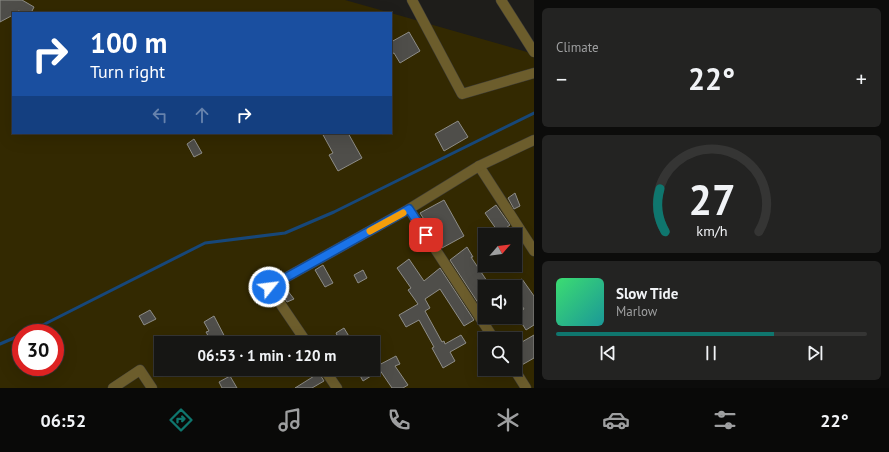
<!DOCTYPE html>
<meta charset="utf-8">
<style>
:root{--surface:#161614;--page:#232322;--text:#f1f3f6;--muted:#9e9fa0;--line:#353534;--accent:#0f766e}
body{margin:0;font-family:"PT Sans",sans-serif;background:var(--page);color:var(--text);height:100vh;display:flex;flex-direction:column;font-size:15px;white-space:nowrap}
*{box-sizing:border-box;margin:0}
p{font-size:13px;color:var(--muted)}
.icon{flex:none;width:22px;height:22px;fill:none;stroke:currentColor;stroke-width:2;stroke-linecap:round;stroke-linejoin:round}
.map{position:relative;flex:1;overflow:hidden}
.drawer{display:flex;flex-direction:column;gap:8px;padding:8px;background:#0c0c0b;width:355px}
.drawer>*{flex:none}
.banner{position:absolute;left:12px;top:12px;width:380px;height:122px;border-radius:0px;box-shadow:0 4px 16px #0002,0 0 0 1px var(--line);background:#1a4fa0;color:#fff;overflow:hidden}
.needle{width:26px;rotate:62deg}
.controls{position:absolute;left:478px;top:228px;display:grid;gap:8px}
.controls a{display:grid;place-items:center;width:44px;height:44px;border-radius:0px;background:var(--surface);box-shadow:0 4px 16px #0002,0 0 0 1px var(--line);font-size:20px}
.speed{position:absolute;left:12px;top:324px;display:flex;gap:8px;font-size:20px;font-weight:700;text-align:center}
.speed>*{display:grid;place-content:center;width:52px;height:52px;border-radius:50%;background:var(--surface);box-shadow:0 4px 16px #0002,0 0 0 1px var(--line);line-height:1}
.speed .limit{border:6px solid #d22;background:#fff;color:#111}
.pin{position:absolute;display:grid;place-items:center;width:34px;height:34px;color:#fff;margin:-17px;border-radius:8px;box-shadow:0 2px 6px #0006}
.me{position:absolute;width:44px;margin:-22px;rotate:61deg;stroke-linejoin:round;filter:drop-shadow(0 0 3px #0008)}
.turn{display:flex;align-items:center;gap:14px;height:84px;padding:0 12px;font-size:18px}
.turn .icon{width:52px;height:52px;stroke-width:2.5}
.turn b{display:block;font-size:28px;line-height:34px}
.lanes{display:flex;align-items:center;height:38px;padding:0 12px;background:#0003;justify-content:center;gap:20px;direction:ltr}
.lanes .off{opacity:.35}
.big{font-size:30px;font-weight:700;line-height:1.1}
.drawer .tile{flex:1;display:flex;flex-direction:column;justify-content:center;gap:6px;min-width:0;padding:0 14px;border-radius:6px;background:var(--page)}
.drawer .dial{align-items:center;gap:0}
.dial svg{height:104px;overflow:visible;fill:none;stroke:var(--line);stroke-width:7;stroke-linecap:round;text-anchor:middle}
.dial text{fill:var(--text);stroke:none}
.song{display:flex;align-items:center;gap:12px}
.cover{width:48px;height:48px;border-radius:6px;background:linear-gradient(135deg,hsl(140 70% 55%),hsl(180 70% 35%))}
.played{height:4px;border-radius:2px;background:linear-gradient(90deg,var(--accent) 70%,var(--line) 70%)}
.keys{display:flex;justify-content:space-around;direction:ltr}
.heat{display:flex;justify-content:space-between;align-items:center;font-size:22px;direction:ltr}
.trip{position:absolute;left:154px;top:336px;width:226px;height:40px;border-radius:0px;background:var(--surface);box-shadow:0 4px 16px #0002,0 0 0 1px var(--line);font-weight:700;line-height:40px;text-align:center}
.tab-bar{display:flex;height:64px;justify-content:space-around;align-items:center;background:#090908;color:var(--muted)}
.tab-bar .icon{width:28px;height:28px}
.tab-bar .active{color:var(--accent)}
.tab-bar b{font-size:18px;color:var(--text)}
main{display:flex;flex:1;min-height:0}
.map>svg:first-child{display:block}
.green{fill:#332901;fill-rule:evenodd}
.lines{fill:none;stroke-linecap:round;stroke-linejoin:round}
.stream{stroke:#174779;stroke-width:3}
.building{fill:#4f4e4a;stroke:#8e8d88}
.minor-casing{stroke:#3b3a37;stroke-width:11}
.minor{stroke:#6c5d2c;stroke-width:10}
.route-casing{stroke:#114b97;stroke-width:10}
.route{stroke:#1a73e8;stroke-width:7}
.slow{stroke:#f59e0b;stroke-width:7}
</style>
<main>
<div class="map">
<svg width="534" height="388" viewBox="0 0 534 388">
<rect width="100%" height="100%" fill="#1e1d1a"/>
<path class="green" d="M0,0h345l46,13h-378v120h378v-120l143,41v334h-534zM485,235h30v30h-30zM485,287h30v30h-30zM21,333h34v34h-34zM485,339h30v30h-30zM161,343h212v26h-212z"/>
<g class="lines">
<g class="stream">
<path d="M27,333l178,-90 80,-10 49,-21 200,-99"/>
<path d="M0,344l21,-9"/>
</g>
</g>
<g class="building">
<path d="M0,0h22l12,7 -3,6h-9l-3,-2 -6,2v2l-13,7z"/>
<path d="M409,32l11,19 -20,12 -6,-10 -3,1v-12z"/>
<path d="M458,121l10,16 -24,14 -9,-17z"/>
<path d="M322,133h26l14,25 -24,13 -9,-16 4,-2z"/>
<path d="M194,139l8,14 -8,4 -7,-13z"/>
<path d="M515,193l5,13 -6,3 -6,-11z"/>
<path d="M444,200l20,36 -22,12 -22,-35z"/>
<path d="M496,205l14,20 -11,8 -14,-20z"/>
<path d="M467,247l6,10h-2l20,30h-6v24l-1,1 -34,-52z"/>
<path d="M409,259l15,22 16,-13 34,52 -10,6 -24,-37 -15,10 5,9 -5,3 17,31 2,-1 1,3 16,-9 5,8 -16,9 5,9 -12,7 -11,-20 2,-1 -15,-27 -13,7 -7,-12 19,-11 -10,-14 3,-2 -14,-20z"/>
<path d="M323,265l10,18 -8,4 -10,-17z"/>
<path d="M363,270l4,8 -9,5 -4,-8z"/>
<path d="M522,279l12,17v29l-8,5 -10,-16 8,-5 -9,-14v-12z"/>
<path d="M284,286l10,13 -7,3 -8,-12z"/>
<path d="M150,310l6,9 -12,6 -5,-9z"/>
<path d="M214,316l14,27h-16l-6,-11 3,-1 -5,-9z"/>
<path d="M344,328l9,15h-31l15,-8 -1,-2z"/>
<path d="M534,335v23l-14,8 -5,-3v-17z"/>
<path d="M396,356l4,8 -5,2 13,19 -5,3h-11l-15,-22z"/>
<path d="M364,369h3l4,7 -8,5 -5,-9z"/>
<path d="M319,373l5,8 -12,7h-17z"/>
<path d="M230,376l7,12h-15l-3,-6z"/>
</g>
<g class="lines">
<g class="minor-casing">
<g id="minor">
<path d="M412,0l50,94 72,-21"/>
<path d="M501,0l33,52"/>
<path d="M479,166l55,85"/>
<path d="M409,209l85,130"/>
<path d="M307,343l-38,-56 140,-78 70,-43 55,-26"/>
<path d="M324,369l13,19"/>
<path d="M514,369l12,19"/>
<path d="M113,388l27,-18 12,18"/>
</g>
</g>
<use href="#minor" class="minor"/>
</g>
<g class="lines">
<g class="route-casing">
<path id="route" d="M269,287l140,-78 17,26"/>
</g>
<use href="#route" class="route"/>
<path class="slow" d="M370,231l33,-18"/>
</g>
</svg>
<div class="controls">
<a><svg class="needle" viewBox="-14 -14 28 28"><path d="M0-13l5 13h-10z" fill="#e53935"/><path d="M0 13l5-13h-10z" fill="#9e9fa0"/></svg></a>
<a><svg class="icon" aria-label="sound" viewBox="0 0 24 24"><path d="M4 9h4l5-4v14l-5-4H4zM17 9q2 3 0 6"/></svg></a>
<a><svg class="icon" aria-label="search" viewBox="0 0 24 24"><circle cx="10" cy="10" r="6"/><path d="M15 15l6 6"/></svg></a>
</div>
<div class="speed"><div class="limit">30</div></div>
<div class="pin" style="left:426px;top:235px;background:#d93025"><svg class="icon" aria-label="arrive" viewBox="0 0 24 24"><path d="M6 21V4h12l-3 4 3 4H6"/></svg></div>
<svg class="me" style="left:269px;top:287px" viewBox="-20 -20 40 40"><circle r="17" fill="#1a73e8" stroke="#fff" stroke-width="3"/><path d="M0-11L8 9 0 5-8 9z" fill="#fff"/></svg>
<div class="trip">06:53 · 1 min · 120 m</div>
<div class="banner">
<div class="turn"><svg class="icon" aria-label="right" viewBox="0 0 24 24"><path d="M7 20v-9h11M14 6l5 5-5 5"/></svg><div><b>100 m</b>Turn right</div></div>
<div class="lanes"><svg class="icon off" aria-label="left" viewBox="0 0 24 24"><path d="M17 20v-9H6M10 6l-5 5 5 5"/></svg><svg class="icon off" aria-label="ahead" viewBox="0 0 24 24"><path d="M12 20V5M6 11l6-6 6 6"/></svg><svg class="icon" aria-label="right" viewBox="0 0 24 24"><path d="M7 20v-9h11M14 6l5 5-5 5"/></svg></div>
</div>
</div>
<section class="drawer">
<div class="tile"><p>Climate</p>
<div class="heat"><a>−</a><b class="big">22°</b><a>+</a></div>
</div>
<div class="tile dial"><svg viewBox="0 0 100 80">
<path d="M14 69A42 42 0 1 1 86 69"/>
<path d="M14 69A42 42 0 0 1 10 36" stroke="#0f766e"/>
<text x="50" y="56" font-size="32" font-weight="700">27</text>
<text x="50" y="72" font-size="11">km/h</text>
</svg></div>
<div class="tile">
<div class="song"><i class="cover"></i><div><b>Slow Tide</b><p>Marlow</p></div></div>
<div class="played"></div>
<div class="keys"><svg class="icon" aria-label="previous" viewBox="0 0 24 24"><path d="M18 5L8 12l10 7zM5 5v14"/></svg><svg class="icon" aria-label="pause" viewBox="0 0 24 24"><path d="M8 5v14M16 5v14"/></svg><svg class="icon" aria-label="next" viewBox="0 0 24 24"><path d="M6 5l10 7-10 7zM19 5v14"/></svg></div>
</div>
</section>
</main>
<nav class="tab-bar">
<b>06:52</b>
<svg class="icon active" aria-label="directions" viewBox="0 0 24 24"><path d="M12 3l9 9-9 9-9-9zM9 14v-3h6M13 9l2 2-2 2"/></svg>
<svg class="icon" aria-label="music" viewBox="0 0 24 24"><path d="M9 18V5l10-2v13"/><circle cx="6" cy="18" r="3"/><circle cx="16" cy="16" r="3"/></svg>
<svg class="icon" aria-label="phone" viewBox="0 0 24 24"><path d="M5 4h4l2 5-3 2q2 4 5 5l2-3 5 2v4C11 20 4 13 5 4z"/></svg>
<svg class="icon" aria-label="climate" viewBox="0 0 24 24"><path d="M12 3v18M4 7l16 10M4 17L20 7"/></svg>
<svg class="icon" aria-label="car" viewBox="0 0 24 24"><path d="M5 17H2v-5l4-1 3-4h7l3 4 3 1v5h-3M9 17h6M6 11h13"/><circle cx="7" cy="17" r="2"/><circle cx="17" cy="17" r="2"/></svg>
<svg class="icon" aria-label="filters" viewBox="0 0 24 24"><path d="M4 7h16M4 17h16"/><circle cx="9" cy="7" r="2"/><circle cx="15" cy="17" r="2"/></svg>
<b>22°</b>
</nav>
